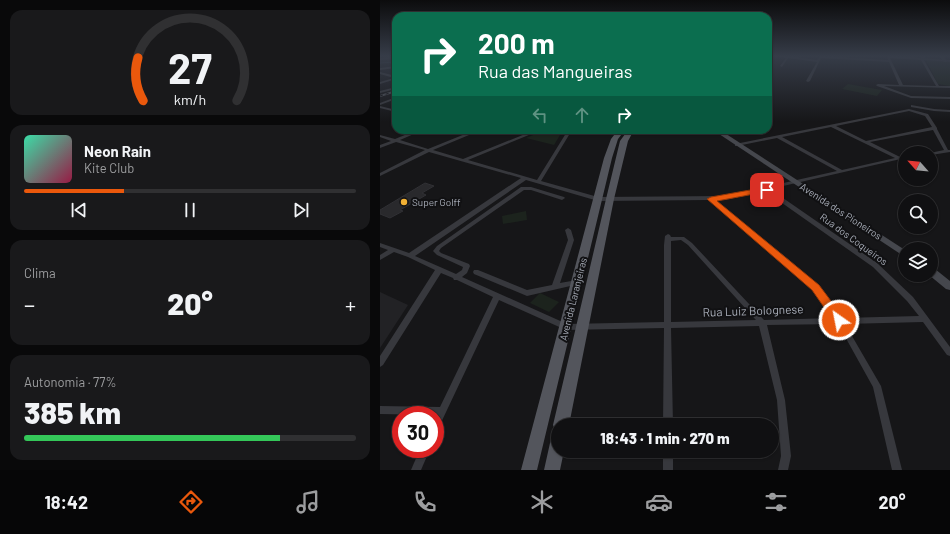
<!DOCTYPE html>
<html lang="pt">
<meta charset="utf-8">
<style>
:root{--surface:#101012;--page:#19191b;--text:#f1f3f6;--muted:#9c9d9f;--line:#303032;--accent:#ea580c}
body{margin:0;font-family:Barlow,sans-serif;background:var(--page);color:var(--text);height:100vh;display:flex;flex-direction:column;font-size:15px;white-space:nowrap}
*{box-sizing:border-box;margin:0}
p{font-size:13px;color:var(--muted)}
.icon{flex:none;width:22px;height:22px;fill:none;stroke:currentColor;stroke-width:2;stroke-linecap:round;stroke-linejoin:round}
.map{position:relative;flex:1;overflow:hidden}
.details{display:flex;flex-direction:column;gap:10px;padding:10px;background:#09090a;width:380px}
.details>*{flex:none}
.banner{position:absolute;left:12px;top:12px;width:380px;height:122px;border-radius:12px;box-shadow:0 1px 3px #0004,0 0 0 1px var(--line);background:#0b6e4f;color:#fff;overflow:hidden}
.needle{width:26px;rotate:297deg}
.buttons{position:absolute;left:518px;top:146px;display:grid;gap:8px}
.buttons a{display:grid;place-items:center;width:40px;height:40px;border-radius:50%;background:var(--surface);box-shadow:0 1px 3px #0004,0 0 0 1px var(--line);font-size:20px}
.speed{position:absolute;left:12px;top:406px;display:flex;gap:8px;font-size:20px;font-weight:700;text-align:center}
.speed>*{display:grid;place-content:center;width:52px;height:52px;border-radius:50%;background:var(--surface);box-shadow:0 1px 3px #0004,0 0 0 1px var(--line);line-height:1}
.speed .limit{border:6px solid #d22;background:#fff;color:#111}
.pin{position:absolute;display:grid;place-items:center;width:34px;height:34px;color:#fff;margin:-17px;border-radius:8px;box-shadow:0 2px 6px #0006}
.me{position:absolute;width:44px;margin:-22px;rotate:327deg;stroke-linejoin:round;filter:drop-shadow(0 0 3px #0008)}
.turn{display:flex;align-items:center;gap:14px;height:84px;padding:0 20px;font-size:18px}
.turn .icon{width:52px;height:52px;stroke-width:2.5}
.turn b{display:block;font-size:28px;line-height:34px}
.lanes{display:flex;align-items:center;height:38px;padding:0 20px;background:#0003;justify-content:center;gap:20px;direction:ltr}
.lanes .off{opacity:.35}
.big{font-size:30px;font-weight:800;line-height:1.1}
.details .card{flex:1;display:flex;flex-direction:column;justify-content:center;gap:6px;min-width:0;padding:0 14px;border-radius:12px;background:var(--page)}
.details .dial{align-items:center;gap:0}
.dial svg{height:104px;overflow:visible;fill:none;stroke:var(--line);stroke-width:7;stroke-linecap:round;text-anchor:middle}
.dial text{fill:var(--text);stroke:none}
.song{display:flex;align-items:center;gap:12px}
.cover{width:48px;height:48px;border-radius:6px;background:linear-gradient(135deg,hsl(160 70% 55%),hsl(340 70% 35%))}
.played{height:4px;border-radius:2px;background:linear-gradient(90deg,var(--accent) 30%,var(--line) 30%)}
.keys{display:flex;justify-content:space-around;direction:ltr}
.heat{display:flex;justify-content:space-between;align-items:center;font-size:22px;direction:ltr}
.charge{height:6px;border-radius:3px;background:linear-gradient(90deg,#34c759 77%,var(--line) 0)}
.trip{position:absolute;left:171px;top:418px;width:228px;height:40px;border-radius:20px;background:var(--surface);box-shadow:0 1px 3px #0004,0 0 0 1px var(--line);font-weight:800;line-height:40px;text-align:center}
.tabs{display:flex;height:64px;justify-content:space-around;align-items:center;background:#060607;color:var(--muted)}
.tabs .icon{width:28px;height:28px}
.tabs .active{color:var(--accent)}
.tabs b{font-size:18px;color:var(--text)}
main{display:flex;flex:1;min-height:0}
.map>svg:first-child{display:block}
.built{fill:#222225}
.green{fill:#1c231d}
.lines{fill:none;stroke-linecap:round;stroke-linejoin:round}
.stream{stroke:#2c353c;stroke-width:1}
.building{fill:#29292c;stroke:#303034}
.minor{fill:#37383d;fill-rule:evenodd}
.tertiary{fill:#37383d;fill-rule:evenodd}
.secondary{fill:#45474d;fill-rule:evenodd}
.primary{fill:#53555c;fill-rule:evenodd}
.rail-casing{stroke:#4a4c52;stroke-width:2}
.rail{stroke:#111113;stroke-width:1;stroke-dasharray:3;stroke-linecap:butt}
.route{fill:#ea580c;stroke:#983908}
.poi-dot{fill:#f2b134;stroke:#111113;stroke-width:1.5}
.labels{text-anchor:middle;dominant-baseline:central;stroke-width:4;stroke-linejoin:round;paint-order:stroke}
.poi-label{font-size:10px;fill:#a8adb8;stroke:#111113;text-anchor:start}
.street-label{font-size:10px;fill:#a8adb8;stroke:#111113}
.near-street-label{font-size:12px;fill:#a8adb8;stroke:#111113}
</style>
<main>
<section class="details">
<div class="card dial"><svg viewBox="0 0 100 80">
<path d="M14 69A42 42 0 1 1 86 69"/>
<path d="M14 69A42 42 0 0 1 10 36" stroke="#ea580c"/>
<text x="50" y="56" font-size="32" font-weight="700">27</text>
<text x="50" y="72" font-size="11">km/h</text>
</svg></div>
<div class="card">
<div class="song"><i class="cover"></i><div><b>Neon Rain</b><p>Kite Club</p></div></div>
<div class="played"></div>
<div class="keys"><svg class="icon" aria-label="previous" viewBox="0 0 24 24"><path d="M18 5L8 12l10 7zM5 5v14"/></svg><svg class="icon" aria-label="pause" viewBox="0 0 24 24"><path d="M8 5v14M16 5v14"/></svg><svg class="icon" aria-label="next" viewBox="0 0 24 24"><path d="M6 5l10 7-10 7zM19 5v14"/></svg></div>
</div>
<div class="card"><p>Clima</p>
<div class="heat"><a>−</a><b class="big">20°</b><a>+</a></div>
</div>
<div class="card"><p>Autonomia · 77%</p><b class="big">385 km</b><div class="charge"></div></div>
</section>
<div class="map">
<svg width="570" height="470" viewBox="0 0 570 470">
<rect width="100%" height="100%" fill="#161618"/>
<path class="built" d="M0,292l28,13 -28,43z"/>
<g class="green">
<path d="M546,60l24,2v24l-12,-2z"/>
<path d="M468,84l34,6 -5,6 -35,-7z"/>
<path d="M165,130h18l-9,15 -28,-7z"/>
<path d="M146,211l1,9 -24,4 -1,-8z"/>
<path d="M160,293l19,9 -10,10 -19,-9z"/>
</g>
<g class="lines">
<path class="stream" d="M0,63l15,-1"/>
</g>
<path class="building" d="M45,183l9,3 -12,7 4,2 -26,15 3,1 -13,7 -10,-4v-4z"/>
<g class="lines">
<g class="minor">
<path d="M398,56h11l28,4 3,-4 68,4 -1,-4h5l58,4v2l-26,-2 15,26h11v2l-66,-2 27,10 39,1v2l-39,-1 -34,-12 -1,-1 2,-1 21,1 -10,-23 -68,-4 -11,23 -2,1 -2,-1 11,-19 -29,-4 -6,9 -2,-1 6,-8zM510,58l31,2 15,26 -33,-1z"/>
<path d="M16,57v2l-16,1v-2z"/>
<path d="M16,66v2l-16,2v-2z"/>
<path d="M0,72l16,4v3l-16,5v-2l14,-4 -14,-4z"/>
<path d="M16,87v2l-16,4v-2z"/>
<path d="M16,97v2l-16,6v-2z"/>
<path d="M531,105l23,4 16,1v2l-16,-1 -23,-4z"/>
<path d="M0,106l16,4v2l-16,-4z"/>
<path d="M529,109l19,5 9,14v1l11,21h2v2l-19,3v-2h-1l14,-3 -11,-20 -63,12 30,15 5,-1v2l-135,31 107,74 36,34 37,50v9l-3,-1 -24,-33 -78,2 36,62 21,84h-10l-19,-83 -35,-63 -71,1 18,75 6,56 -3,14h-10l3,-14 -4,-56 -18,-74 -88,2 2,97h-10l1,-97 -98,2 -67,-30 -61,129 -3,2v-16l-55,-1v-8l60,1 53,-110 -36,-17h-3l-1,-2 -12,-5 -58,92 -3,2v-11l55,-86 -27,-13 -14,-5 -14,8v-5l8,-5 -8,-3v-4l29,10 112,-75 -92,-26 -49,24v-3l45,-23 -29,-8 -16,6v-3l11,-4 -11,-4v-2l15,4 22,-9h6l-23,10 28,9 47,-19h6l-48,20 30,9 72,-29h6l-73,30 69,20 31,-50h4l-31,51 57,16 127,-1 112,-25 -60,-33 -40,8h-2v-2zM529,111l16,5 7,11 -66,14 -30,-15zM451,127l64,31 -53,12 -60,-33zM146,180l72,21 111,-1c30,27 63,50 92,78 12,12 25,25 33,40l-70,2 -72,-77 -8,-6h-13l-1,-2 -2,-1 -3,2 -1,9v77l-97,2 -105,-47 5,-4 3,-7 -1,-2 -28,-11 -2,-2 2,-3 83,-58h7l31,10 3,-2 -1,-1 -33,-10h-10l-84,59 -4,5 4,4 26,12 -1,3 -6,4 -41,-18zM385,191l108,76 34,34 12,15 -77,2c-17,-29 -44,-51 -70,-72 -19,-15 -38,-31 -57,-46h10zM301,240l7,5 68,75 -85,2v-81z"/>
<path d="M188,228l3,2 3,10 -14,43 17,-3h2l1,2 -1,2 -52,12 -53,-22 -1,-2 1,-2h4l49,20 25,-5 16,-45 -3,-10z"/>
<path d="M40,449h10l-9,21h-10z"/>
<rect x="283" y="451" width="10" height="19"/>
</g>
<g class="tertiary">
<path d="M542,56h4l-4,4 -2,-1z"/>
<path d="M563,56l4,5 -1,1h-2l-5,-6z"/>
</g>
<g class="secondary">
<path d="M333,130h7l185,120v7z"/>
<path d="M551,268l4,1 15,12v9l-4,-1 -17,-14h2z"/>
</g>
<g class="primary">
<path d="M238,130h7l-7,9 -6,19 -75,312h-16l83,-312 7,-19z"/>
<path d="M248,130h6l-6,11 -14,58 -45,226h-11v6l-3,-1 -2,-5 53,-226 14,-58z"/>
<path d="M178,432v19h6l-4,19h-16l8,-36z"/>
</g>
<g class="rail-casing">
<path id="rail" d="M0,96l16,-5"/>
</g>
<use href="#rail" class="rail"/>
</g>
<linearGradient id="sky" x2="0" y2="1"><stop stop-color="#0c0c0d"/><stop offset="0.46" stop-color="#363c48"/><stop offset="1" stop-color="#363c48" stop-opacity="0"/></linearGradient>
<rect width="570" height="122" fill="url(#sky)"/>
<path class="route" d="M387,187l4,3 -1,1 -53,10 102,84 24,32 2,3 -2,3h-8l-23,-33 -105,-91 4,-2z"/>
<circle class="poi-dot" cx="24" cy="202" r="4"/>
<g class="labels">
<g class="poi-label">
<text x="32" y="202">Super Golff</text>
</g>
<g class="street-label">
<text transform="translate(461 211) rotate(33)">Avenida dos Pioneiros</text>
<text transform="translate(474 239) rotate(36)">Rua dos Coqueiros</text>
<text transform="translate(193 299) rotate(-76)">Avenida Laranjeiras</text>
</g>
<g class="near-street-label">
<text transform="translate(373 310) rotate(-2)">Rua Luiz Bolognese</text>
</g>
</g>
</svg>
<div class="buttons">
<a><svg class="needle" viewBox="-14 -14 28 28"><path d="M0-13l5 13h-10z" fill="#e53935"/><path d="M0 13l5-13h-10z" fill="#9c9d9f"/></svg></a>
<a><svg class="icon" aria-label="search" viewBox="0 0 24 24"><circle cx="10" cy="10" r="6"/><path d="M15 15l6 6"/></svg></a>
<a><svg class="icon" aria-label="layers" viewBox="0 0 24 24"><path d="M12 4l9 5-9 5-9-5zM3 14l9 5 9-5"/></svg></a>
</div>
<div class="speed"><div class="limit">30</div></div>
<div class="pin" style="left:387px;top:190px;background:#d93025"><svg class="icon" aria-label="arrive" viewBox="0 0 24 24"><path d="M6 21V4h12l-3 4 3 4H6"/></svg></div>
<svg class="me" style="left:459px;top:320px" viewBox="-20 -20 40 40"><circle r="17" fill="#ea580c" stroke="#fff" stroke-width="3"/><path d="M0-11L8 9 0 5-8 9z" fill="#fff"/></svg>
<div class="trip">18:43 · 1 min · 270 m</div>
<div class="banner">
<div class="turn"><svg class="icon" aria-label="right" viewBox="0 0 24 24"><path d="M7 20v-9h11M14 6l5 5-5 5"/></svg><div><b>200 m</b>Rua das Mangueiras</div></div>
<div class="lanes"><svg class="icon off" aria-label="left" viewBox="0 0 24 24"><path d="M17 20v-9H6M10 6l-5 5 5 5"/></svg><svg class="icon off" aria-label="ahead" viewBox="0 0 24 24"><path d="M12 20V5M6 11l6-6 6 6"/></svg><svg class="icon" aria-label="right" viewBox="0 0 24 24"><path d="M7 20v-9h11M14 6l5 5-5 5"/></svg></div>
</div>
</div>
</main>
<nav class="tabs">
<b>18:42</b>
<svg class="icon active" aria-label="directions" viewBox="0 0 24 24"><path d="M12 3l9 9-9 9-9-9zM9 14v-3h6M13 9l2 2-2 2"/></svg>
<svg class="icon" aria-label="music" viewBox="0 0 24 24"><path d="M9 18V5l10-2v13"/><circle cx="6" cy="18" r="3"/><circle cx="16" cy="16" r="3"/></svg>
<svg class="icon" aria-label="phone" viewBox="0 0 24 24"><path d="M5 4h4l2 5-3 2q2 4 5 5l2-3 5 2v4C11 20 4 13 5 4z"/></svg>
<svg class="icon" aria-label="climate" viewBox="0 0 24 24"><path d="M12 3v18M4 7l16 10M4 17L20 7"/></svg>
<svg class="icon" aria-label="car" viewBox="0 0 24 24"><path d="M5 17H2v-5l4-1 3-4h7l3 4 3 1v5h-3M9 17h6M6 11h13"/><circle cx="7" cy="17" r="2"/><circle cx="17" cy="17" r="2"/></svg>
<svg class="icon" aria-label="filters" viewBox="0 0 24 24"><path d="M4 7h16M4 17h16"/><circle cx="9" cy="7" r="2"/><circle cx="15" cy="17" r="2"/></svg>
<b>20°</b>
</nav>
